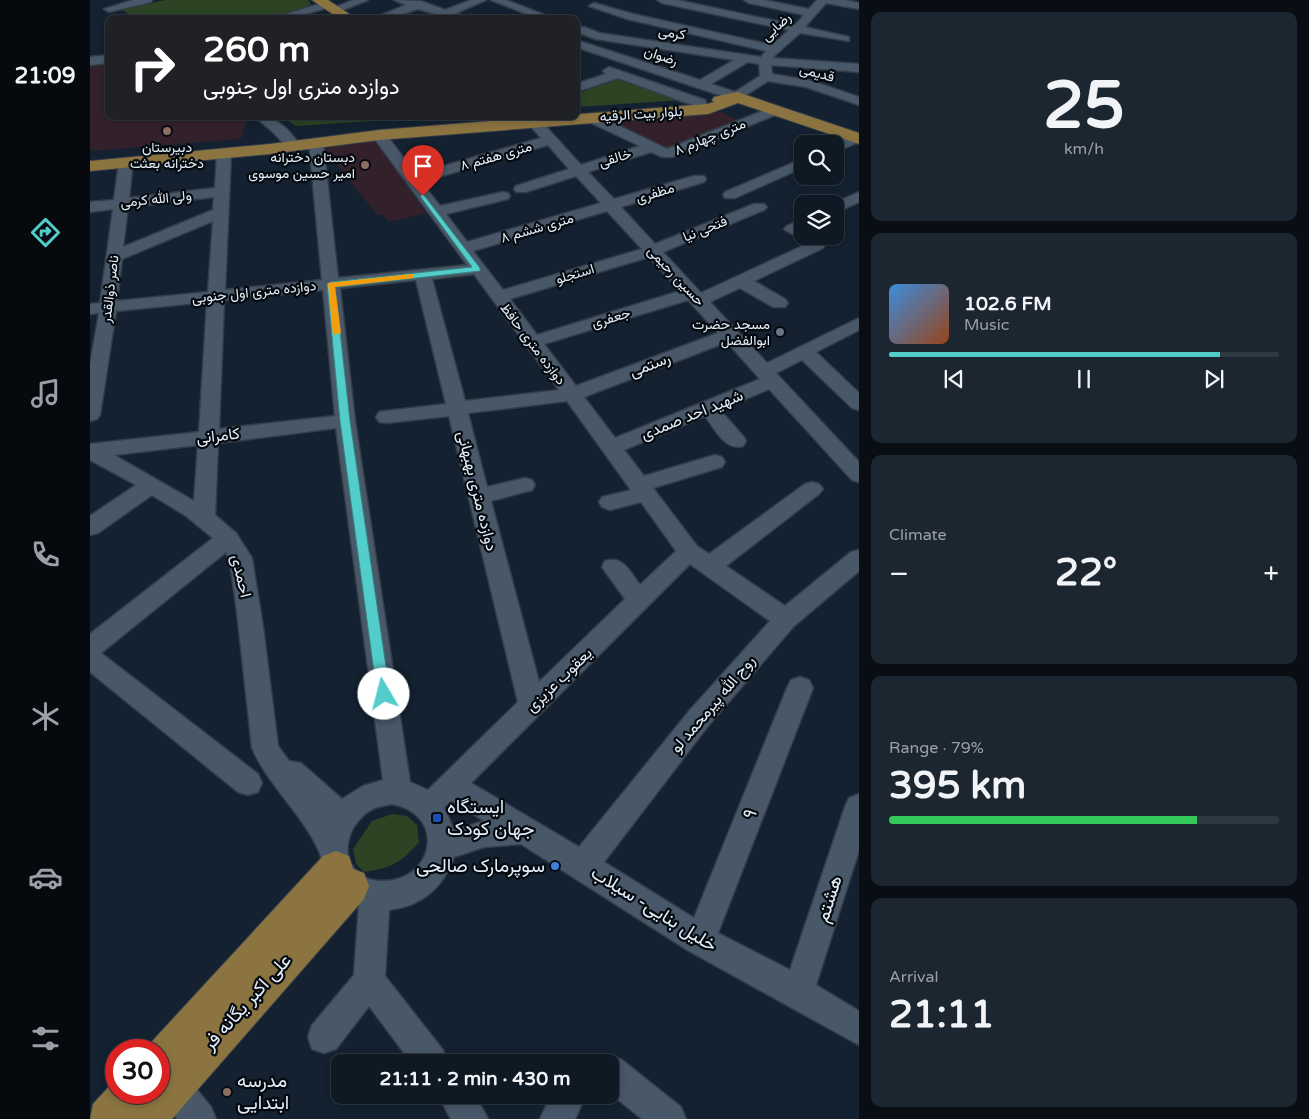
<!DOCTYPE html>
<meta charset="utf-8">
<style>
:root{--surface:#0e1924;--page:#1c2631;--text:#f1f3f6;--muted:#9ba0a6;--line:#2e3841;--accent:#53cdca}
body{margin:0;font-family:"Varela Round",Vazirmatn,sans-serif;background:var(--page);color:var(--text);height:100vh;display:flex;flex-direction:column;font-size:19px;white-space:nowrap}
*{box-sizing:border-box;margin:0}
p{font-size:16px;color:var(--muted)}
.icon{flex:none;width:28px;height:28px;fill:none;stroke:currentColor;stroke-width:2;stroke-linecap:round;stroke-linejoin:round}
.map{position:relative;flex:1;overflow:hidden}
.side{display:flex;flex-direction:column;gap:12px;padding:12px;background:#080e14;width:450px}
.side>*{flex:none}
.top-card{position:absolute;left:15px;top:15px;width:475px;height:105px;border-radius:10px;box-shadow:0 2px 8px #0003,0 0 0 1px var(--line);background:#202124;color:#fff;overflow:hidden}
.buttons{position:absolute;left:704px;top:135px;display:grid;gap:10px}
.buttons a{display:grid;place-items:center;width:50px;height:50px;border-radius:10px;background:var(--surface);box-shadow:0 2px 8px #0003,0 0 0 1px var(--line);font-size:25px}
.speed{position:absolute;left:15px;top:1039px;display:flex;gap:10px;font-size:25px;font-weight:700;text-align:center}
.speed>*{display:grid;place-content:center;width:65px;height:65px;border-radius:50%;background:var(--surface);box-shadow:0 2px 8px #0003,0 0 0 1px var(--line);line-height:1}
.speed .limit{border:8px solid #d22;background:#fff;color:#111}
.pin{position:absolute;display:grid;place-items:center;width:42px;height:42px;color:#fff;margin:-51px -21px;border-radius:50% 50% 50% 0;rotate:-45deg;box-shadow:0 0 5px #0007}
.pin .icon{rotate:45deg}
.me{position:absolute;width:55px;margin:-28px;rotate:352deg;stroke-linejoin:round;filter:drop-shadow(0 0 4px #0008)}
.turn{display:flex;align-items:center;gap:18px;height:105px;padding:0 15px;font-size:22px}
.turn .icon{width:65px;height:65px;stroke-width:2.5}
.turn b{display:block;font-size:35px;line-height:42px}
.big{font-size:38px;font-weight:700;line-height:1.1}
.side .widget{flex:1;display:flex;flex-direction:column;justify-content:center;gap:8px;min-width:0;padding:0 18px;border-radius:10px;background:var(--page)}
.side .dial{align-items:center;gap:0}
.dial b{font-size:65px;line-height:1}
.song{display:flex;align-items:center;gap:15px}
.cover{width:60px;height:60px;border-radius:8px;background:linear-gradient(135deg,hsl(210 70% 55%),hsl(20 70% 35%))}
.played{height:5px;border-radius:2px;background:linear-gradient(90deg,var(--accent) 85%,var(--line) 85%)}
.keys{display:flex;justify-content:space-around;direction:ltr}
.heat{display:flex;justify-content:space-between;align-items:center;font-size:28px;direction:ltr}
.charge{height:8px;border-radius:4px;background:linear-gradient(90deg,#34c759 79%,var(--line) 0)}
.trip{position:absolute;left:241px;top:1054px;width:288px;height:50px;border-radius:10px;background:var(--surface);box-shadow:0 2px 8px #0003,0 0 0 1px var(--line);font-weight:700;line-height:50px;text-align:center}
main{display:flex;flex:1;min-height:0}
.menu{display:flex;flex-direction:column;width:90px;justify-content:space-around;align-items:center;background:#060a0e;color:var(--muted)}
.menu .icon{width:35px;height:35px}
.menu .on{color:var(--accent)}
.menu b{font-size:22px;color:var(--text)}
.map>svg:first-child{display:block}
.education{fill:#32212a}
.green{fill:#2c4324}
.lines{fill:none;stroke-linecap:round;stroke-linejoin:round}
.minor-casing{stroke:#333c48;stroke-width:3}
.major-casing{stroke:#333c48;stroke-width:2}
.minor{fill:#485869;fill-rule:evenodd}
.major{fill:#8c7441;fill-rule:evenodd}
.route{fill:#53cdca;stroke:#368583}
.slow{fill:#f59e0b}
.education-dot{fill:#8d6e63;stroke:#050a10;stroke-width:2}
.worship-dot{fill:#6b7280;stroke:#050a10;stroke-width:2}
.transit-dot{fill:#1a4fb4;stroke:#050a10;stroke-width:2}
.shop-dot{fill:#3f7fe0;stroke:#050a10;stroke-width:2}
.labels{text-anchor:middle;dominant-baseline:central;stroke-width:4.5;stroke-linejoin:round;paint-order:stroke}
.far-street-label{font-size:14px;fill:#e4eef8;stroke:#050a10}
.far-poi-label{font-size:14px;fill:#e4eef8;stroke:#050a10;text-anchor:end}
.street-label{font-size:16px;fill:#e4eef8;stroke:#050a10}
.near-poi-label{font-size:19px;fill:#e4eef8;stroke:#050a10;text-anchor:start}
.near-street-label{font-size:19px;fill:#e4eef8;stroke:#050a10}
</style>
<main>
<nav class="menu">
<b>21:09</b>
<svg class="icon on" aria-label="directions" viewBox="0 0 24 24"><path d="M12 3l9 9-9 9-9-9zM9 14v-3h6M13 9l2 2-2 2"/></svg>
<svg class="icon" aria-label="music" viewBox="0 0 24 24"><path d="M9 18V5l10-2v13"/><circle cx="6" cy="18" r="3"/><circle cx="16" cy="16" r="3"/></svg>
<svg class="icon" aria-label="phone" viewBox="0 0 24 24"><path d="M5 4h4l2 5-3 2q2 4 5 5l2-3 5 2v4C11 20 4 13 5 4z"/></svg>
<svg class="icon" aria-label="climate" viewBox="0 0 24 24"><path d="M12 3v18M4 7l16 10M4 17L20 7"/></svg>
<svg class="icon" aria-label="car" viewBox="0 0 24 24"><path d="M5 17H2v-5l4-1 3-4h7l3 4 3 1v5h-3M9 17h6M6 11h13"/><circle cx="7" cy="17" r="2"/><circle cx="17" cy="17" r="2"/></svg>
<svg class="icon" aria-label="filters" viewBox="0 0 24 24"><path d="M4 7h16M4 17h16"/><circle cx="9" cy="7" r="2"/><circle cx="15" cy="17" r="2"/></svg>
</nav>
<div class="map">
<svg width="769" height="1119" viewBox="0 0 769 1119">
<rect width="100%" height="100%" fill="#132130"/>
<g class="education">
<path d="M19,62v54h139l-7,23 -151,12v-86z"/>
<path d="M631,112l19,9 -76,30 -57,-30z"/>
<path d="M285,141l51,72 -37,9 -7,-8 -5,1 -53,-67z"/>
</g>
<g class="green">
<path d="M75,0h143l3,4 -5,4 -40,11h-130l-14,-9z"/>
<path d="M532,78l62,22 -106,7 -2,-2v-11z"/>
<path d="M191,116h103l-10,5 -78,5z"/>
<path d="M302,814l15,2 10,9 2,17c-18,21 -28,26 -55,30l-8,-8 -3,-15 19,-28z"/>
</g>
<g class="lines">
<g class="minor-casing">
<g id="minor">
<path d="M43,0h19l-1,2 -42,10 -5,-3z"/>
<path d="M263,0h15l-30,12h-8l-1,-2z"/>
<path d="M304,0l27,1 24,9 26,-10h15l-30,13 15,6h-18l-35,-10 -30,10h-16l34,-14z"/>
<path d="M401,0h15l49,19h-16z"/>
<path d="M567,0h20l118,25 9,-10 -55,-12 -5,-3h20l45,9 8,-9h28l14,3v6l-33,-6 -21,24 44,10v4l-49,-8 -28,25 87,6v8l-88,-7 1,9 40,7 47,16v8l-53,-18 -38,-6 -31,20 -161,-54v-7l124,40 34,-20 -138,-21 -20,-7v-5h8l15,6 162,24 5,-6 -139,-32 -38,-13 5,-3 39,11 139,31 17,-15 -127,-27zM658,62l11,2 1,12 -25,16 -24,-8z"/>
<path d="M236,2l4,1v4l-42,12h-18z"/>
<path d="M19,55v8l-19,2v-8z"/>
<path d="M519,67l96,33 1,3 -1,3h-10l-77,-28 -42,14v-8l30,-10 -3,-3z"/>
<path d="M685,106l7,4 -2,3 -108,44h-10l-11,-5 -63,20 26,27 80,-23h10l2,3 -2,3 -83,25 34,37 99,-40h10l3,3 -3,3 -101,42 38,41 110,-51h12l2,3 -2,3 -69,33 31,18 3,4 -3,4h-12l-33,-19 -30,14 57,61 92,-45v12l-43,22 43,41v17l-7,-2 -50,-48 -26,13 83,89v20l-7,-2 -83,-91 -49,21 23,26 3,5 -3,5c-18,5 -28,-17 -38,-30l-81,34 20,26 71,-21 7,2 3,5 -3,5 -69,21 44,58 12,8 96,-70 7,-2 7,2 4,5 -4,5 -93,72 59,40 66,-54 8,-2v21l-65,55 -86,100 -104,136 90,56 93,-230 4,-8 9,-3 9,3 4,8 -95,245 72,37 55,-163 4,-9 10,-4v56l-43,135 43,26v34l-170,-94 -168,-107 -37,3 -30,10c-11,31 -32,49 -65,53l-4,66 58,74 4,12h-36l-42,-56 -33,43 -12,4 -12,-4 -4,-12 4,-12 42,-50 5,-70c-9,-3 -18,-7 -25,-15 -11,-12 -10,-26 -15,-39 -16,-36 -51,-66 -67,-103l-15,-136 -7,-50 -4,-10 -125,101 157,121 4,9 -4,9 -10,3 -10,-3 -148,-120v-38l123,-96 -27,-22 -34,-21 -54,38 -8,2v-19l46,-31 -46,-25v-16l109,-12 8,-130 -91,9 -16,104 -3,4 -7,2v-56l9,-52 -9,1v-10l10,-1 13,-94 -23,3v-10l24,-2 5,-38 7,-4 7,4 -4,36 86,-10 2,-34 2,-3h10l2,3 -6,136 97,-10 -13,-138 7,-4 7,4 15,136 129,-13 -93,-127 -2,-3 2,-3h10l32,42 125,-36 -14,-16 7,-4 5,1 42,46 59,-19 -53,-25 -2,-3 2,-3h10l70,34zM458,145l21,24 -53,17 -2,3 2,3h10l50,-16 25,27 -134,39 -21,-28 62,-15 2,-3 -2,-3 -5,-1 -63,14 -19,-24zM124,197l-1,13 -90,37 5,-40zM517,211l35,38 -139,41 -30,-39zM123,221l-5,71 -91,9 5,-42zM559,257l31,34 -143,44 -27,-36zM384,274l85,116 -94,11 -33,-122zM326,280l30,124 -60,7 -7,1 -3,5 3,5 7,1 63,-7 69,286 -90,88 -18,-8 -55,-361 -15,-133zM233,290l12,126 -116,13 5,-129zM598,300l30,33 -142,53 -32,-42zM637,342l33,37 -145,59 -31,-41zM477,401l64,89 -29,7 -3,5 3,5 8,3 31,-8 35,49 -36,34c-10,-13 -17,-30 -35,-24l-3,6 23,32 -86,83 -48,-181 41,-11 3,-5 -3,-5 -7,-2 -38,9 -19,-74zM246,428l47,352 -20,6 -21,13 -41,-36 -12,-2 -11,-15 -15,-119 -11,-69 -16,-25 -21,-18 3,-72zM108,445l-4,56 -80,-46zM600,564l80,57 -80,89 -111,137 -108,-64zM362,801l32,20 -30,9 -10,-23zM302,804c55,10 43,78 -11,77 -8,0 -15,-2 -21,-7 -21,-16 -13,-44 4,-59 8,-8 18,-9 28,-11z"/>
<path d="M164,116c22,0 33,11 46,29l-2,3h-10l-15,-16z"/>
<path d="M767,134h2v8l-24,10v-8h-2z"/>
<path d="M712,159v9l-67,30h-10l-2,-3 2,-3z"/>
<path d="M769,192v10l-24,11v-9h-3z"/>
<path d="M712,219v11l-10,4 -8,-5 3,-3z"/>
<path d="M69,1053l12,5 40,49 5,12h-39l-21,-27h3z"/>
<path d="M520,1055l12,5 59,47 5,12h-44l-32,-26v-31h-13z"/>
<path d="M348,1095h37l13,24h-37z"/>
<path d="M461,1095h35l-11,24h-35z"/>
</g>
</g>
<g class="major-casing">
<g id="major">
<path d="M222,0h16l29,19h-17z"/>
<path d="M647,92l122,41v11l-121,-41 -30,11 -329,26 -109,14 -180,17v-10l180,-17 109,-14 328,-26 7,-2 -2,-2 2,-3z"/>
<path d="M246,851l13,5 4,13 11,4 5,13 -5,13 -192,220h-82l3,-15 23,-25v13h43v-42l-14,-1 178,-193z"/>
</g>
</g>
<use href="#minor" class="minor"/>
<use href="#major" class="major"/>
</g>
<path class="route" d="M333,194l57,74v3l-145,16 15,134 40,273 -6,5 -7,-5 -37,-273 -13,-137 4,-2 141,-15 -52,-71z"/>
<path class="slow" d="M321,274h3v4l-79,9 6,46 -8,2 -5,-52z"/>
<g class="education-dot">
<circle cx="77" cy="131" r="5"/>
<circle cx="275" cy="165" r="5"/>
<circle cx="137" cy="1092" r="5"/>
</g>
<circle class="worship-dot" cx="690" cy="332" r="5"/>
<rect class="transit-dot" x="342" y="813" width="10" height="10" rx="2.5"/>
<circle class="shop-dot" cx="465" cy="866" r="5"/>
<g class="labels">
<g class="far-street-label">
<text transform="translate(686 27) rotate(-43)">رضایی</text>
<text transform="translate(582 33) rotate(9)">کرمی</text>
<text transform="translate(571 56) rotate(19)">رضوان</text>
<text transform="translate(727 73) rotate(15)">قدیمی</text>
<text transform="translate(551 114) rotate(-4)">بلوار بیت الرقیه</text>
<text transform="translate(620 137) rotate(-22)">۸ متری چهارم</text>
<text transform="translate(406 156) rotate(-16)">۸ متری هفتم</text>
<text transform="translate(525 158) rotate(-17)">خالقی</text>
<text transform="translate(565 193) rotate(-17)">مظفری</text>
<text transform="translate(66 199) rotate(-6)">ولی الله کرمی</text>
<text transform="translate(447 228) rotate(-16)">۸ متری ششم</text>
<text transform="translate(615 229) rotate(-22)">فتحی نیا</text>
<text transform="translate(485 274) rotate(-17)">استجلو</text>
<text transform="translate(586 276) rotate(47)">حسین رحیمی</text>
<text transform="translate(20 289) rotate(-83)">ناصر ذوالقدر</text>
<text transform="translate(164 292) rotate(-6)">دوازده متری اول جنوبی</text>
<text transform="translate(521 318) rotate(-17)">جعفری</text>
<text transform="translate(443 344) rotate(53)">دوازده متری حافظ</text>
</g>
<g class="far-poi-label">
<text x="77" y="147" text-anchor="middle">دبیرستان<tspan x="77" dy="16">دخترانه بعثت</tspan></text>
<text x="265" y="157">دبستان دخترانه<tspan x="265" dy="16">امیر حسین موسوی</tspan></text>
<text x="680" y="324">مسجد حضرت<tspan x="680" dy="16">ابوالفضل</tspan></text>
</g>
<g class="street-label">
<text transform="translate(560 365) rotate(-21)">رستمی</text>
<text transform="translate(602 415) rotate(-22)">شهید احد صمدی</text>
<text transform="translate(128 436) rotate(-7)">کامرانی</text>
<text transform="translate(387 491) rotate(76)">دوازده متری بهبهانی</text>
<text transform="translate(151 576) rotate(77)">احمدی</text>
<text transform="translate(469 680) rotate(-44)">یعقوب عزیزی</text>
<text transform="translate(623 704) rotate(-50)">روح الله پیرمحمد لو</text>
</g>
<g class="near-poi-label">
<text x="357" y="807">ایستگاه<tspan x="357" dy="22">جهان کودک</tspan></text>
<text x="455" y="866" text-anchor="end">سوپرمارک صالحی</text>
<text x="147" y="1081">مدرسه<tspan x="147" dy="22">ابتدایی</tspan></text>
</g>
<g class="near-street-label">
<text transform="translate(660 814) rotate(-68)">۹</text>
<text transform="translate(739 899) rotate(-72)">هشتم</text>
<text transform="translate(564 909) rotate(32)">خلیل بنایی- سیلاب</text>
<text transform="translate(157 1002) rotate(-48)">علی اکبر یگانه فر</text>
</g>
</g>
</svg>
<div class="buttons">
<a><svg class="icon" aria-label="search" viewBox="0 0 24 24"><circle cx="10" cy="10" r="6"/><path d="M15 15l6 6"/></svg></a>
<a><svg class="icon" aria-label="layers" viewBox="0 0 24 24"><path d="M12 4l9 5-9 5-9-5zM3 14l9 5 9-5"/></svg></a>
</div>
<div class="speed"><div class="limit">30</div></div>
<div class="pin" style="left:333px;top:196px;background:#d93025"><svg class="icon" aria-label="arrive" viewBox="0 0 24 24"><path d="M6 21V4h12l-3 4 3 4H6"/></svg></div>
<svg class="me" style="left:294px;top:694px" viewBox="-20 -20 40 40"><circle r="19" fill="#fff"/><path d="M0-13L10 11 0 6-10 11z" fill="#53cdca"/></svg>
<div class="trip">21:11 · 2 min · 430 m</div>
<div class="top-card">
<div class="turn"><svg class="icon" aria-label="right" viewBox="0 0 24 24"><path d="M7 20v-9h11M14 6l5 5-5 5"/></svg><div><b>260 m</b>دوازده متری اول جنوبی</div></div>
</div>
</div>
<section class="side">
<div class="widget dial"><b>25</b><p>km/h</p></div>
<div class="widget">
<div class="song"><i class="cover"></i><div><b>102.6 FM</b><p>Music</p></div></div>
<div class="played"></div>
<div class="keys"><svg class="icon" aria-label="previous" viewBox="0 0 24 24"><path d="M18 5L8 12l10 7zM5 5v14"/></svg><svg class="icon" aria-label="pause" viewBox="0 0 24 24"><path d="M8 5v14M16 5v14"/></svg><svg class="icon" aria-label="next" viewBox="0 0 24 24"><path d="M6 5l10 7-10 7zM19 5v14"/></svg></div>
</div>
<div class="widget"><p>Climate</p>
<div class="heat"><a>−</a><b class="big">22°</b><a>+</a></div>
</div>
<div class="widget"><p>Range · 79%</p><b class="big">395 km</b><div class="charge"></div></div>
<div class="widget"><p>Arrival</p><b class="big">21:11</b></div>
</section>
</main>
